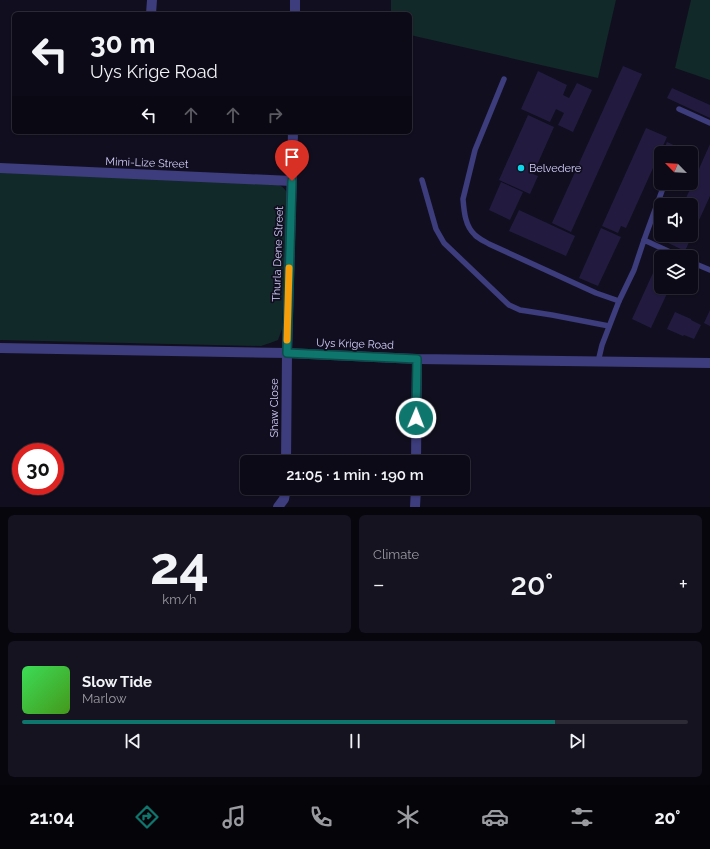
<!DOCTYPE html>
<meta charset="utf-8">
<style>
:root{--surface:#0d0a17;--page:#161320;--text:#f1f3f6;--muted:#9a9aa1;--line:#2d2b36;--accent:#0f766e}
body{margin:0;font-family:Raleway,sans-serif;background:var(--page);color:var(--text);height:100vh;display:flex;flex-direction:column;font-size:15px;white-space:nowrap}
*{box-sizing:border-box;margin:0}
p{font-size:13px;color:var(--muted)}
.icon{flex:none;width:22px;height:22px;fill:none;stroke:currentColor;stroke-width:2;stroke-linecap:round;stroke-linejoin:round}
.map{position:relative;height:507px;overflow:hidden}
.details{display:flex;flex-direction:column;gap:8px;padding:8px;background:#07060d;flex:1}
.details>*{flex:none}
.hud{position:absolute;left:12px;top:12px;width:400px;height:122px;border-radius:6px;box-shadow:0 1px 3px #0004,0 0 0 1px var(--line);background:#0d0a17;color:var(--text);overflow:hidden}
.needle{width:26px;rotate:294deg}
.fabs{position:absolute;left:654px;top:146px;display:grid;gap:8px}
.fabs a{display:grid;place-items:center;width:44px;height:44px;border-radius:6px;background:var(--surface);box-shadow:0 1px 3px #0004,0 0 0 1px var(--line);font-size:20px}
.speed{position:absolute;left:12px;top:443px;display:flex;gap:8px;font-size:20px;font-weight:700;text-align:center}
.speed>*{display:grid;place-content:center;width:52px;height:52px;border-radius:50%;background:var(--surface);box-shadow:0 1px 3px #0004,0 0 0 1px var(--line);line-height:1}
.speed .limit{border:6px solid #d22;background:#fff;color:#111}
.pin{position:absolute;display:grid;place-items:center;width:34px;height:34px;color:#fff;margin:-41px -17px;border-radius:50% 50% 50% 0;rotate:-45deg;box-shadow:0 0 4px #0007}
.pin .icon{rotate:45deg}
.me{position:absolute;width:44px;margin:-22px;rotate:1deg;stroke-linejoin:round;filter:drop-shadow(0 0 3px #0008)}
.turn{display:flex;align-items:center;gap:14px;height:84px;padding:0 12px;font-size:18px}
.turn .icon{width:52px;height:52px;stroke-width:2.5}
.turn b{display:block;font-size:28px;line-height:34px}
.lanes{display:flex;align-items:center;height:38px;padding:0 12px;background:#0003;justify-content:center;gap:20px;direction:ltr}
.lanes .off{opacity:.35}
.big{font-size:30px;font-weight:600;line-height:1.1}
.details .widget{flex:1;display:flex;flex-direction:column;justify-content:center;gap:6px;min-width:0;padding:0 14px;border-radius:6px;background:var(--page)}
.details .dial{align-items:center;gap:0}
.dial b{font-size:52px;line-height:1}
.song{display:flex;align-items:center;gap:12px}
.cover{width:48px;height:48px;border-radius:6px;background:linear-gradient(135deg,hsl(130 70% 55%),hsl(100 70% 35%))}
.played{height:4px;border-radius:2px;background:linear-gradient(90deg,var(--accent) 80%,var(--line) 80%)}
.keys{display:flex;justify-content:space-around;direction:ltr}
.heat{display:flex;justify-content:space-between;align-items:center;font-size:22px;direction:ltr}
.details .tiles{flex:1;display:grid;gap:8px;grid-template-columns:1fr 1fr}
.widget:last-child{grid-column:span 2}
.trip{position:absolute;left:240px;top:455px;width:230px;height:40px;border-radius:6px;background:var(--surface);box-shadow:0 1px 3px #0004,0 0 0 1px var(--line);font-weight:600;line-height:40px;text-align:center}
.tabs{display:flex;height:64px;justify-content:space-around;align-items:center;background:#050409;color:var(--muted)}
.tabs .icon{width:28px;height:28px}
.tabs .current{color:var(--accent)}
.tabs b{font-size:18px;color:var(--text)}
.map>svg:first-child{display:block}
.green{fill:#112928}
.building{fill:#221b3f}
.lines{fill:none;stroke-linecap:round;stroke-linejoin:round}
.lane{stroke:#3d3c7c;stroke-width:5.5}
.street{stroke:#3d3c7c;stroke-width:10}
.route-casing{stroke:#0a4d48;stroke-width:10}
.route{stroke:#0f766e;stroke-width:7}
.slow{stroke:#f59e0b;stroke-width:7}
.poi-dot{fill:#0dd6ea;stroke:#110e1f;stroke-width:1.5}
.labels{text-anchor:middle;dominant-baseline:central;stroke-width:3.5;stroke-linejoin:round;paint-order:stroke}
.street-label{font-size:11px;fill:#d4cffc;stroke:#110e1f}
.poi-label{font-size:11px;fill:#d4cffc;stroke:#110e1f;text-anchor:start}
</style>
<div class="map">
<svg width="710" height="507" viewBox="0 0 710 507">
<rect width="100%" height="100%" fill="#110e1f"/>
<g class="green">
<path d="M391,0h225l-18,78 -188,-43v-21h-19z"/>
<path d="M691,0h19v80l-35,-12z"/>
<path d="M0,169l275,14c8,4 11,5 13,14l-6,132 -4,11 -8,3 -9,3 -261,-6z"/>
</g>
<g class="building">
<path d="M623,66l19,8 -71,158 -19,-9z"/>
<path d="M538,71l29,14 -4,10 6,3 8,-15 15,7 -19,42 -15,-7 6,-12 -8,-4 -6,13 -29,-13z"/>
<path d="M672,88l38,17v13l-43,-20z"/>
<path d="M528,115l26,12 -21,47 5,2 -8,18 -31,-14z"/>
<path d="M646,128l21,9 -41,91 -5,-2 -3,7 -16,-7z"/>
<path d="M667,142l22,10 -1,1h-26z"/>
<path d="M710,144v52l-25,55 -19,-9 3,-7h22v-30h-8z"/>
<path d="M661,154v12l-5,-2z"/>
<path d="M501,182l22,10 -13,28 -21,-10z"/>
<path d="M519,210l56,26 -9,20 -57,-25z"/>
<path d="M601,228l20,9 -23,49 -19,-8z"/>
<path d="M658,262l3,1v24h9l-19,41 -19,-9z"/>
<path d="M710,310v16l-6,-3z"/>
<path d="M675,312l16,7v1l10,5 -7,14 -10,-4 -1,1 -16,-7z"/>
</g>
<g class="lines">
<g class="lane">
<path d="M504,79l-29,71 -12,49c1,12 2,27 12,36 4,4 9,6 14,9l107,49 23,8 15,-31 10,-30 37,17"/>
<path d="M679,109l31,14"/>
<path d="M422,180l14,49 8,14 65,62 11,5 32,5 57,11"/>
<path d="M644,240l19,-52"/>
<path d="M691,262l19,8"/>
<path d="M598,362l4,-17 17,-44"/>
</g>
<g class="street">
<path d="M151,14l1,-14"/>
<path d="M295,14v-14"/>
<path d="M0,168l292,13"/>
<path d="M0,348l287,5 130,6 293,4"/>
<path d="M286,462l1,-109 6,-221"/>
<path d="M416,462l1,-103"/>
<path d="M278,507l6,-8 2,-11"/>
<path d="M415,507l1,-19"/>
</g>
</g>
<g class="lines">
<g class="route-casing">
<path id="route" d="M292,181l-5,172 130,6 -1,59"/>
</g>
<use href="#route" class="route"/>
<path class="slow" d="M287,340l2,-72"/>
</g>
<circle class="poi-dot" cx="521" cy="168" r="4"/>
<g class="labels">
<g class="street-label">
<text transform="translate(147 163) rotate(2)">Mimi-Lize Street</text>
<text transform="translate(278 254) rotate(-88)">Thurla Dene Street</text>
<text transform="translate(355 344) rotate(2)">Uys Krige Road</text>
<text transform="translate(274 408) rotate(-90)">Shaw Close</text>
</g>
<g class="poi-label">
<text x="529" y="168">Belvedere</text>
</g>
</g>
</svg>
<div class="fabs">
<a><svg class="needle" viewBox="-14 -14 28 28"><path d="M0-13l5 13h-10z" fill="#e53935"/><path d="M0 13l5-13h-10z" fill="#9a9aa1"/></svg></a>
<a><svg class="icon" aria-label="sound" viewBox="0 0 24 24"><path d="M4 9h4l5-4v14l-5-4H4zM17 9q2 3 0 6"/></svg></a>
<a><svg class="icon" aria-label="layers" viewBox="0 0 24 24"><path d="M12 4l9 5-9 5-9-5zM3 14l9 5 9-5"/></svg></a>
</div>
<div class="speed"><div class="limit">30</div></div>
<div class="pin" style="left:292px;top:181px;background:#d93025"><svg class="icon" aria-label="arrive" viewBox="0 0 24 24"><path d="M6 21V4h12l-3 4 3 4H6"/></svg></div>
<svg class="me" style="left:416px;top:418px" viewBox="-20 -20 40 40"><circle r="17" fill="#0f766e" stroke="#fff" stroke-width="3"/><path d="M0-11L8 9 0 5-8 9z" fill="#fff"/></svg>
<div class="trip">21:05 · 1 min · 190 m</div>
<div class="hud">
<div class="turn"><svg class="icon" aria-label="left" viewBox="0 0 24 24"><path d="M17 20v-9H6M10 6l-5 5 5 5"/></svg><div><b>30 m</b>Uys Krige Road</div></div>
<div class="lanes"><svg class="icon" aria-label="left" viewBox="0 0 24 24"><path d="M17 20v-9H6M10 6l-5 5 5 5"/></svg><svg class="icon off" aria-label="ahead" viewBox="0 0 24 24"><path d="M12 20V5M6 11l6-6 6 6"/></svg><svg class="icon off" aria-label="ahead" viewBox="0 0 24 24"><path d="M12 20V5M6 11l6-6 6 6"/></svg><svg class="icon off" aria-label="right" viewBox="0 0 24 24"><path d="M7 20v-9h11M14 6l5 5-5 5"/></svg></div>
</div>
</div>
<section class="details">
<div class="tiles">
<div class="widget dial"><b>24</b><p>km/h</p></div>
<div class="widget"><p>Climate</p>
<div class="heat"><a>−</a><b class="big">20°</b><a>+</a></div>
</div>
<div class="widget">
<div class="song"><i class="cover"></i><div><b>Slow Tide</b><p>Marlow</p></div></div>
<div class="played"></div>
<div class="keys"><svg class="icon" aria-label="previous" viewBox="0 0 24 24"><path d="M18 5L8 12l10 7zM5 5v14"/></svg><svg class="icon" aria-label="pause" viewBox="0 0 24 24"><path d="M8 5v14M16 5v14"/></svg><svg class="icon" aria-label="next" viewBox="0 0 24 24"><path d="M6 5l10 7-10 7zM19 5v14"/></svg></div>
</div>
</div>
</section>
<nav class="tabs">
<b>21:04</b>
<svg class="icon current" aria-label="directions" viewBox="0 0 24 24"><path d="M12 3l9 9-9 9-9-9zM9 14v-3h6M13 9l2 2-2 2"/></svg>
<svg class="icon" aria-label="music" viewBox="0 0 24 24"><path d="M9 18V5l10-2v13"/><circle cx="6" cy="18" r="3"/><circle cx="16" cy="16" r="3"/></svg>
<svg class="icon" aria-label="phone" viewBox="0 0 24 24"><path d="M5 4h4l2 5-3 2q2 4 5 5l2-3 5 2v4C11 20 4 13 5 4z"/></svg>
<svg class="icon" aria-label="climate" viewBox="0 0 24 24"><path d="M12 3v18M4 7l16 10M4 17L20 7"/></svg>
<svg class="icon" aria-label="car" viewBox="0 0 24 24"><path d="M5 17H2v-5l4-1 3-4h7l3 4 3 1v5h-3M9 17h6M6 11h13"/><circle cx="7" cy="17" r="2"/><circle cx="17" cy="17" r="2"/></svg>
<svg class="icon" aria-label="filters" viewBox="0 0 24 24"><path d="M4 7h16M4 17h16"/><circle cx="9" cy="7" r="2"/><circle cx="15" cy="17" r="2"/></svg>
<b>20°</b>
</nav>
